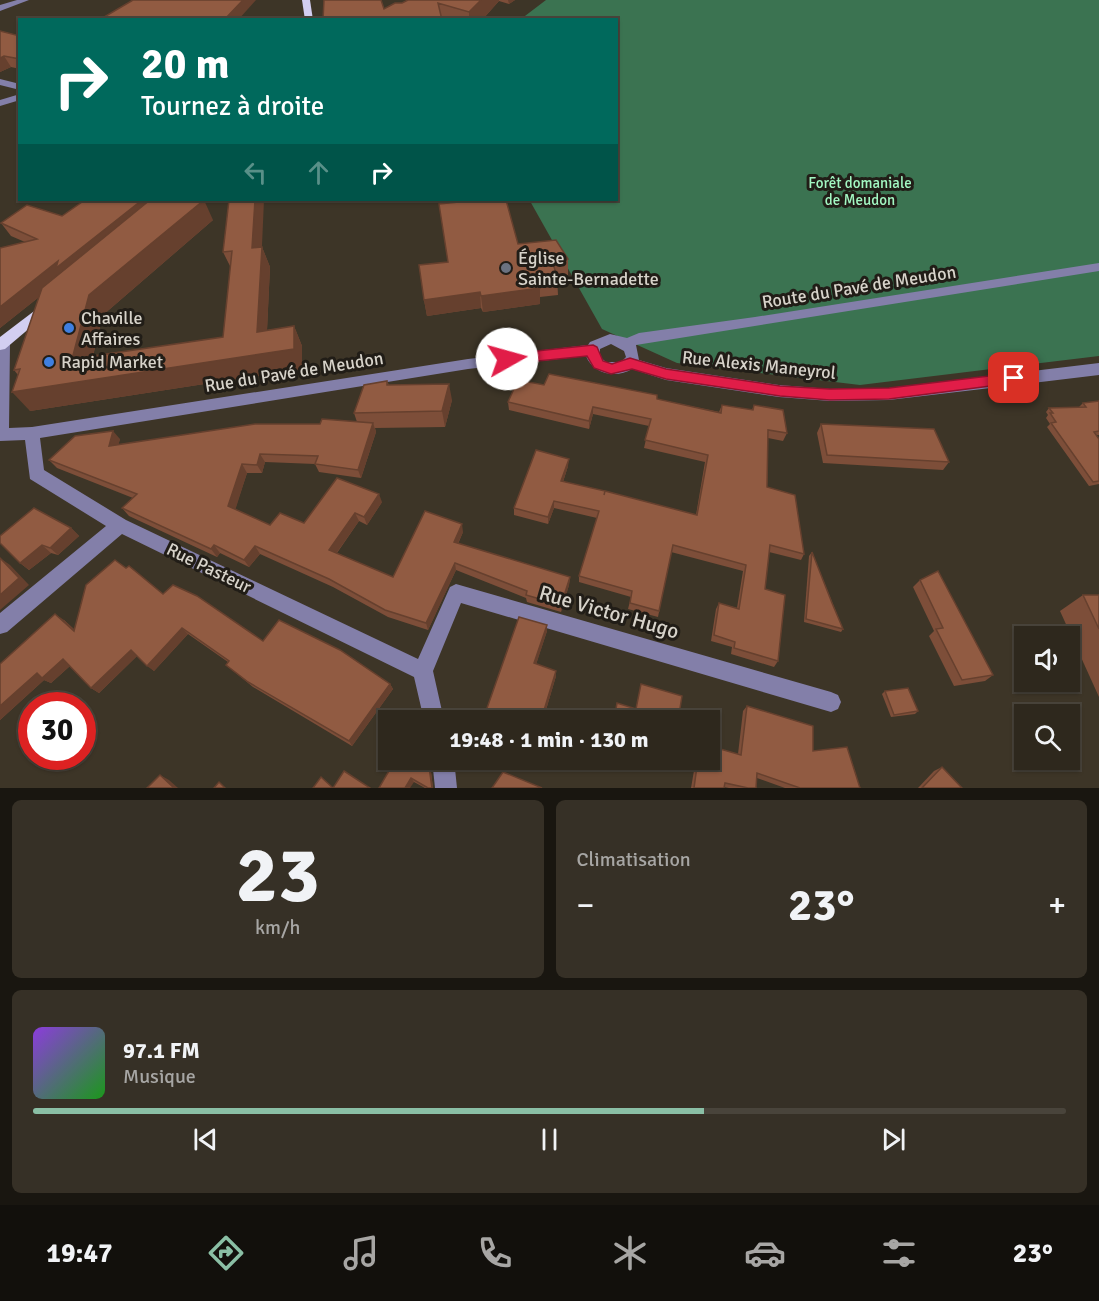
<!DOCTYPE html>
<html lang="fr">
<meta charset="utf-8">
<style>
:root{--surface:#2e281d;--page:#363026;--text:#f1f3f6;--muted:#a7a6a4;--line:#49443b;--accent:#8abfa5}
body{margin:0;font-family:Signika,sans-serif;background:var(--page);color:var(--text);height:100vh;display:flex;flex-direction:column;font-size:22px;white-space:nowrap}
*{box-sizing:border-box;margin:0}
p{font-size:20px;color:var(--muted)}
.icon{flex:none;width:33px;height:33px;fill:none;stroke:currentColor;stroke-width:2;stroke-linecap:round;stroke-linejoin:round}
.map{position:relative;height:788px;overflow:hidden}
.side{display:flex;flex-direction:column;gap:12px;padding:12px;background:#191610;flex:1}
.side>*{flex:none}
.hud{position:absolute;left:18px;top:18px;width:600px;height:183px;border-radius:0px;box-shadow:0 2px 4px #0004,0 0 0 2px var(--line);background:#00695c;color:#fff;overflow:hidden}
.controls{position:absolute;left:1014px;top:626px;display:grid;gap:12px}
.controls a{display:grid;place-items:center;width:66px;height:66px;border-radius:0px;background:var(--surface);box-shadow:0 2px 4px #0004,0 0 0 2px var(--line);font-size:30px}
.speed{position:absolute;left:18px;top:692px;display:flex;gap:12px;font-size:30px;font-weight:700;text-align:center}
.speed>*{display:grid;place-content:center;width:78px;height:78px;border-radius:50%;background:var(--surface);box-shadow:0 2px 4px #0004,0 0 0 2px var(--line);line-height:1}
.speed .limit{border:9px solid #d22;background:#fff;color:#111}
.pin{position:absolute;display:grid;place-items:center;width:51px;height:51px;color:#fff;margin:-26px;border-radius:12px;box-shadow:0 3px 9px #0006}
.me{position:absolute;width:66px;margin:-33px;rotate:83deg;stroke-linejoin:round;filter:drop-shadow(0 0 4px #0008)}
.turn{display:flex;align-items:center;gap:21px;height:126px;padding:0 24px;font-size:27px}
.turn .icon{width:78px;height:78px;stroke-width:2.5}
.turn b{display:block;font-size:42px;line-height:51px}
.lanes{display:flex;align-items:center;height:57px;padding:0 24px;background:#0003;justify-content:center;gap:30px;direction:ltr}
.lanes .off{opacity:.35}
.big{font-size:45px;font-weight:700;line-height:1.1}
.side .tile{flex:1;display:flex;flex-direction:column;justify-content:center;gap:9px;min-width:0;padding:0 21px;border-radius:9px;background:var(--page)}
.side .dial{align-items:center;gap:0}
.dial b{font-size:78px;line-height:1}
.song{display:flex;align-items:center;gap:18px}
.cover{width:72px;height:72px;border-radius:9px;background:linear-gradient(135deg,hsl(270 70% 55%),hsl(120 70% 35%))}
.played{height:6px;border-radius:3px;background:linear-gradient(90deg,var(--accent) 65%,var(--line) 65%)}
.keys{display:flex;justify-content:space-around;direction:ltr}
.heat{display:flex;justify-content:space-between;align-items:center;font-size:33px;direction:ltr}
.side .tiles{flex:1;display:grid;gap:12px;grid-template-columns:1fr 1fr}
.tile:last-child{grid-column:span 2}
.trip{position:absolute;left:378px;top:710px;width:342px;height:60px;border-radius:0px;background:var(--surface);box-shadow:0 2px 4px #0004,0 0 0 2px var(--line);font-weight:700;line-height:60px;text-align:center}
.tab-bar{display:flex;height:96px;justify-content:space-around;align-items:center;background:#12100c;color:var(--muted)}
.tab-bar .icon{width:42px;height:42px}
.tab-bar .active{color:var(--accent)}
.tab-bar b{font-size:27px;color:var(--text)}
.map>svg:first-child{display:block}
.forest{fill:#3b7351}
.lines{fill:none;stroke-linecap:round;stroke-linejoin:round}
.minor{fill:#837fa9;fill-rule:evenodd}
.major{fill:#d2cef1;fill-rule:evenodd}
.wall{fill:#7d4e39}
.shaded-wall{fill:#66402e}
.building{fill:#915b42;stroke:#66402e;stroke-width:1.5}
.route{fill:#e11d48;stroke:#92132f;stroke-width:1.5}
.worship-dot{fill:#6b7280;stroke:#211d17;stroke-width:2}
.shop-dot{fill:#3f7fe0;stroke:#211d17;stroke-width:2}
.labels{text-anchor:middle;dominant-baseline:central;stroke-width:6;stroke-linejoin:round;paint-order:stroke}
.far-park-label{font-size:15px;fill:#a2f7c2;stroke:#211d17}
.poi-label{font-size:18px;fill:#d7d3ca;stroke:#211d17;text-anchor:start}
.street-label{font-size:18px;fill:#d7d3ca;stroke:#211d17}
.near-street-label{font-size:21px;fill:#d7d3ca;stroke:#211d17}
</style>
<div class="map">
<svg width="1099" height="788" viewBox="0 0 1099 788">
<rect width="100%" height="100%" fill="#3d3527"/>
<path class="forest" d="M546,0h553v356l-239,29 -183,-22 -75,-34 -72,-128 -151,2 -1,-3h238v-180l-95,-1z"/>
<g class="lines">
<g class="minor">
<path d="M17,0h12l-29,11v-6z"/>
<path d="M0,79l20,5v6l-20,-5z"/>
<path d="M20,94v6l-20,6v-6z"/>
<path d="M1099,263v8l-463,74 3,15 27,8 113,17 51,4 59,-1 210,-25v12l-210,25 -59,1 -51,-4 -113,-17 -34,-11c-16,10 -39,5 -46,-13l-118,13 -428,69 4,32 82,50 292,139 32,-72 6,-3 375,108 7,3 3,7 -3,7 -7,3 -370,-109 -28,68 11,49h-20l-10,-43 -292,-143 -115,98 -7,2v-21l106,-87 -76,-47 -5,-39 -25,1v-102h8l2,4 -1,85 23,-1 436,-68 120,-14 2,-3 20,-8 17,4 12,-5 116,-16zM611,344l13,7 2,6 -5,5h-15l-6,-5v-8z"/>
<path d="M432,759h22l3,29h-22z"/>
</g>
<g class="major">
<path d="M302,0h8l3,20h-8z"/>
<path d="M46,302l7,5 -2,3 -46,39 -5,1v-13z"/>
</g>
</g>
<g class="wall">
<path d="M408,0h107l-6,4 -10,-3 -17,19h-159l61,-11 18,-6z"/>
<path d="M0,31l20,5v33l-9,-2 -11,5z"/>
<path d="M62,216l151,4 -110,95 -10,41 130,-19 8,-69 -8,-16 39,-5 8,20 -3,63 27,-4 8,20v23l-272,42 -12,-36 -4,-5 25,-73 -39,31v-80l25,-6 -14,-6 -10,-13z"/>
<path d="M518,244l50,15v16l-11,1 1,19 -18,2v7l-57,8 -2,-4 -54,8 -3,-16 24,-38z"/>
<path d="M387,381l2,4 63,15 -7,27 -70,1 1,4 -15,46 -42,-6 -4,-8 -50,-2 -3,11h-15l-12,36 35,16 34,-2 78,-21 -15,23 -8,-4 -22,32 56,24 70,-45 -5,12 112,33 -1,8 -8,27 -34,-10 -1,-4 -70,-28 -28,60 -40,-13 -55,-30 -73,-33 -11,13 -29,-14 -3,4 -88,-41 -7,-8 11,-10 -76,-30 -8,-8 71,-21 -2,6 202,-21 37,-2 -3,-9z"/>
<path d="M544,385l113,14 62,13 3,-7 30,5 2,-5 33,28 -4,8 -15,-3 -1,49 37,67 -3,6 -32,-8 -4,37 13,72 -4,6 -43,-13 1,-7 -21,-6 5,-32 3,-6 18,5 6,-37 -72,-19 -13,65 -30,-8 3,-12 -52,-15v-6l18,-58 -43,-10 -6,16 -34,-9v-7l54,-42 -5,16 133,33 9,-53 -61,-14 5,-22 -56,-12 -4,15 -80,-19 -1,-8z"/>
<path d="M1099,401v34h-3l3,4v45l-10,2 -42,-59 3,-3 -4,-6 2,-3 -2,-3 3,-4 30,-1 4,-4z"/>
<path d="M821,424l128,38 -6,8 -120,-7 -6,-30z"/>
<path d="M71,528l8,8 -21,19 -7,-2 -22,17 -9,-7 -20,-20z"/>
<path d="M812,552l31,77 -2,3 -37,-10 5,-66z"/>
<path d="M126,568l37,26 100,47 127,43 3,5 -41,57 -99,-59 -27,-22 2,-3 -40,-28 -34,37 -17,-15 -38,37 -8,-5 -21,-22 -19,17 -7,-3 -44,40v-56l64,-44 11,10z"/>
<path d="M920,580l73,95 -8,6 -31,5 -25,-50 5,-5 -21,-44z"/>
<path d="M1083,595h16v102l-39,-86z"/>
<path d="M547,625v6l-11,33 20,7v5l-13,44h-40l-16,-5 -1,-4z"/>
<path d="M885,691l33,20 -3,3 -24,3 -9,-23z"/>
<path d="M747,706l66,45 47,37h-75l-28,-10 -1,10h-27l-5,-1v1h-33l5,-29h14l28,-5 5,-43z"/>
<path d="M428,760l2,4 3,24h-8l-11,-6 -35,6z"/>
<path d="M942,767l20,21h-44l16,-17z"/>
</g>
<g class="shaded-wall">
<path d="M243,0h13l-18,20h-14z"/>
<path d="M481,0h18v1l-17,19h-13v-8z"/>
<path d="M508,0h7l-6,4z"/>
<path d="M4,56l7,11 -11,5v-14z"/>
<path d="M142,200h12l-91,78 -63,50v-21l58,-46z"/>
<path d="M204,200l9,20 -110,95 -16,64 -15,-20 17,-64z"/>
<path d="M255,200h9l-3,68 -9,-20z"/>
<path d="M262,247l8,20 -4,85 -9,-20z"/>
<path d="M540,288v16l-57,8 -2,-16z"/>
<path d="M480,292l1,16 -54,8 -3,-16z"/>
<path d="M294,326l8,20v23l-272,42 -18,-19z"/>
<path d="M449,384l3,16 -7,27 -3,-16z"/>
<path d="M593,407v7l-4,15v-8z"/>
<path d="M373,423l3,9 -15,46 -3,-8z"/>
<path d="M113,431l7,8 -4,15 -7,-8z"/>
<path d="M260,454l5,8 -3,11 -5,-8z"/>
<path d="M569,459l-1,7 -7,22v-7z"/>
<path d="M242,464l5,9 -13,41 -6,-8z"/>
<path d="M379,494l3,8 -15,23 -3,-8z"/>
<path d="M554,501v7l-6,16v-7z"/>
<path d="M355,513l4,8 -26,37 -4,-8z"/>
<path d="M462,524l1,8 -8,18 -1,-8z"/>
<path d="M71,528l8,8 -21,19 -8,-7z"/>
<path d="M42,545l9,8 -22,17 -9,-7z"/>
<path d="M214,545l6,8 -3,4 -6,-8z"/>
<path d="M255,546l5,8 -11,13 -5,-7z"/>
<path d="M0,558l10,7 19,20 -29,25z"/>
<path d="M455,563l1,7 -28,60 -2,-7z"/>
<path d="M570,577l-1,8 -8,27v-7z"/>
<path d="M55,614l9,6 18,17 -8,-6z"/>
<path d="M547,625v6l-12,37 -1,-5z"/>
<path d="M182,628l6,6 -34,37 -7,-5z"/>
<path d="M131,650l7,5 -39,38 -8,-5z"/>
<path d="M63,659l8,6 -20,18 -7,-3 -44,40v-14l37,-33z"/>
<path d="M556,671v5l-13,44h-2z"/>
<path d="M390,684l3,5 -41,57 -3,-5z"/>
<path d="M428,760l2,4 3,24h-1z"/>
<path d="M160,775l9,5 9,8h-4z"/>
<path d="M411,778l3,4 -4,6h-5z"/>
</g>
<g class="building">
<path d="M133,0h110l-19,20h-125z"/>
<path d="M324,0h57l3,9 11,-6h7l6,-3h73l-12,12 -31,-9 4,17h-119z"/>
<path d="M0,31l20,5v23l-16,-3 -4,2z"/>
<path d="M85,200h57l-86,68 2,-7 -58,46v-59l37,-9 -36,-16 26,-18 35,11z"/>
<path d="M150,200h54l-115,95 -17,64 151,-22 9,-86 -9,1 6,-52h26l-3,48 10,-1 -5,85 37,-6v23l-282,43 8,-23 -6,1 28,-82z"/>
<path d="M479,200h27l12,44 38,-4 12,19 -16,2 6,18 -20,2 2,7 -59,8 -1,-4 -56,8 -5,-35 29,-3 -9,-58z"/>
<path d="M549,374l108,21v4l64,14 1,-8 31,5 1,-5 29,5 4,23 -19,-3 -1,57 28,8 9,59 -34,-9 -5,44 20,6 -7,66 -44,-13 1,-6 -21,-7 5,-32 20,6 7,-44 -73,-20 -14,66 -29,-8 2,-12 -53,-15 20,-65 -45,-10 -6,16 -34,-9 22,-58 33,9 -8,22 44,10 -1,4 1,-4 92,24 11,-60 -63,-15 6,-21 -58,-12 -4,14 -81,-19 10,-22 26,5z"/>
<path d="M387,381v4l62,-1 -7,27 -88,2 10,-28z"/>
<path d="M1099,401v30l-5,1 5,7v42l-6,1 -42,-59 5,-1 -6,-9h3l-4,-5 37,-1 -3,-4z"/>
<path d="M322,419l51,4 -15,47 -43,-6 3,-8 -58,-2 -3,11 -15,-1 -14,42 42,19 10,-12 24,10 33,-45 42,16 -15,23 -9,-4 -26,37 64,27 32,-66 37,13 -8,18 116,35 -9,28 -35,-10 1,-4 -72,-28 -29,60 -41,-13 -56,-31 -74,-33 -11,14 -30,-15 -3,4 -89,-41 15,-14 -88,-34 26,-24 38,-5 -4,15 146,-22h65z"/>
<path d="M821,424l113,5 15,33 -122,-7z"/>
<path d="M34,508l37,20 -21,20 -8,-3 -22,18 -20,-20v-7z"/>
<path d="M812,552l20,51 11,26 -37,-10z"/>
<path d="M0,558l19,20 -19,17z"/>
<path d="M115,560l11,8 3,-2 34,28 10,-9 24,11 66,45 16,-21 61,30 50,34 -41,57 -101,-59 -22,-17 3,-4 -47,-33 -35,38 -16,-16 -40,38 -28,-29 -21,19 -5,-5 -37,33v-42l55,-50 19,17 12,-46z"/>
<path d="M938,571l55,104 -31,5 -26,-51 7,-1 -23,-48z"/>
<path d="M1083,595h16v34z"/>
<path d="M519,617l28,8 -13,38 22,8 -15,49h-25l-30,-9z"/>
<path d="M641,684l41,12 -4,24h-64l3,-17 19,6z"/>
<path d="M908,688l10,23 -24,4 -9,-24z"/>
<path d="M747,706l66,20v25l34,-4 13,41h-60l-43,-15 -1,15h-8l-23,-5 -1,5h-30l4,-29h12v-13l31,9z"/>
<path d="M396,759h30l2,1 4,28h-4l-17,-10 -6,10h-26z"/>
<path d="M942,767l20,21h-40z"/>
<path d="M344,771l26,17h-37z"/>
<path d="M503,772l39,16h-50z"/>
<path d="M160,775l14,13h-27z"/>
<path d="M321,777l12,11h-20z"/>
<path d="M219,782l6,6h-11z"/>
</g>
<path class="route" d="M593,345l4,2 6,14 9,3 18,-6 36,11 114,17 50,3 59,-1 125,-15 7,5 -7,5 -125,16 -59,1 -50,-4 -114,-17 -34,-10 -21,5 -17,-6 -7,-12 -80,8 -6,-5 6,-5z"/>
<circle class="worship-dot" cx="506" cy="268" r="6"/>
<g class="shop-dot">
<circle cx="69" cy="328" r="6"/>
<circle cx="49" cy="362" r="6"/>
</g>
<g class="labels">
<g class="far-park-label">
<text x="860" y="183">Forêt domaniale<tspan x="860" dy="17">de Meudon</tspan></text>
</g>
<g class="poi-label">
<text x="518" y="258">Église<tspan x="518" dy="21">Sainte-Bernadette</tspan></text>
<text x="81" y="318">Chaville<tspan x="81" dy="21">Affaires</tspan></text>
<text x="61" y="362">Rapid Market</text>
</g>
<g class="street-label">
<text transform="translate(859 287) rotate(-9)">Route du Pavé de Meudon</text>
<text transform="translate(759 365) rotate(6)">Rue Alexis Maneyrol</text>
<text transform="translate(294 372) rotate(-9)">Rue du Pavé de Meudon</text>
<text transform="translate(209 568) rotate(26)">Rue Pasteur</text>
</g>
<g class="near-street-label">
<text transform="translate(609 612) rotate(16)">Rue Victor Hugo</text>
</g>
</g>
</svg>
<div class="controls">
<a><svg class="icon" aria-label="sound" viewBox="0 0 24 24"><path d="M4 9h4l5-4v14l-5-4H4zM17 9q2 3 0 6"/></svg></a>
<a><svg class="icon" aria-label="search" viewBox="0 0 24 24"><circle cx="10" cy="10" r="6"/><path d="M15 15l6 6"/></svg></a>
</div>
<div class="speed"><div class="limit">30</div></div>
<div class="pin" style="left:1014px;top:378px;background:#d93025"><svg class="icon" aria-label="arrive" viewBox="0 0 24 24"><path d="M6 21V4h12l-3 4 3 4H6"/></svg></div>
<svg class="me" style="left:507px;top:359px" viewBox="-20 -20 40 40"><circle r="19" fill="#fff"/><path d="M0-13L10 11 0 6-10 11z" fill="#e11d48"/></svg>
<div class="trip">19:48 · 1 min · 130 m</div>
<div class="hud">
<div class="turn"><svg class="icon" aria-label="right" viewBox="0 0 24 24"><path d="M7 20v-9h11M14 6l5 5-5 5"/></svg><div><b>20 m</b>Tournez à droite</div></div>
<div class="lanes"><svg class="icon off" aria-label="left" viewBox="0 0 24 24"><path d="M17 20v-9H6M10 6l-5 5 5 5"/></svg><svg class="icon off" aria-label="ahead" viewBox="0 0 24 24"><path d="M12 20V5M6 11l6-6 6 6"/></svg><svg class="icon" aria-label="right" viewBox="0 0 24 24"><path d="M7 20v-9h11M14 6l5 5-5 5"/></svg></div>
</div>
</div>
<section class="side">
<div class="tiles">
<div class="tile dial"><b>23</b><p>km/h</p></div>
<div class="tile"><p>Climatisation</p>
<div class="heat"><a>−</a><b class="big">23°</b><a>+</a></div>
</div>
<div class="tile">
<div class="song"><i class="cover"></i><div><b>97.1 FM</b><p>Musique</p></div></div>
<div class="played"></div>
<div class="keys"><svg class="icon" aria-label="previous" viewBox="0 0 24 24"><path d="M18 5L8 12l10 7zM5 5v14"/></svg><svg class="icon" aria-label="pause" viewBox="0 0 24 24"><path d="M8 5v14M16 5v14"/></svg><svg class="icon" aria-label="next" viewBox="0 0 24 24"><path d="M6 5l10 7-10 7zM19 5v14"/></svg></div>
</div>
</div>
</section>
<nav class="tab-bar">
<b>19:47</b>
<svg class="icon active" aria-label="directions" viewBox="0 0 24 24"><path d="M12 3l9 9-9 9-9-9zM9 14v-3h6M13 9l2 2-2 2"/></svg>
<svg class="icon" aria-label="music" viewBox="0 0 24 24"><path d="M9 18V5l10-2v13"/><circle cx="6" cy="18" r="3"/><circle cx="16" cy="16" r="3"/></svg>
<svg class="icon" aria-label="phone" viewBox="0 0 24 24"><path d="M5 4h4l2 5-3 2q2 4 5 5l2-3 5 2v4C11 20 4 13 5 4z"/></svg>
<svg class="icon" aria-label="climate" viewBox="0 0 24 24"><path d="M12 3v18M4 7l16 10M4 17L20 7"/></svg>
<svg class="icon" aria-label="car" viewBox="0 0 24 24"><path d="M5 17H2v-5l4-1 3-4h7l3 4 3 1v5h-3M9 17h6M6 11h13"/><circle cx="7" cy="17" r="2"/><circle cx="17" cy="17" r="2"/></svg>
<svg class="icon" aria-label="filters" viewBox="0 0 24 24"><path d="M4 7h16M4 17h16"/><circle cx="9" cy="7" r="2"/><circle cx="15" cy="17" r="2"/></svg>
<b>23°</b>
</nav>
